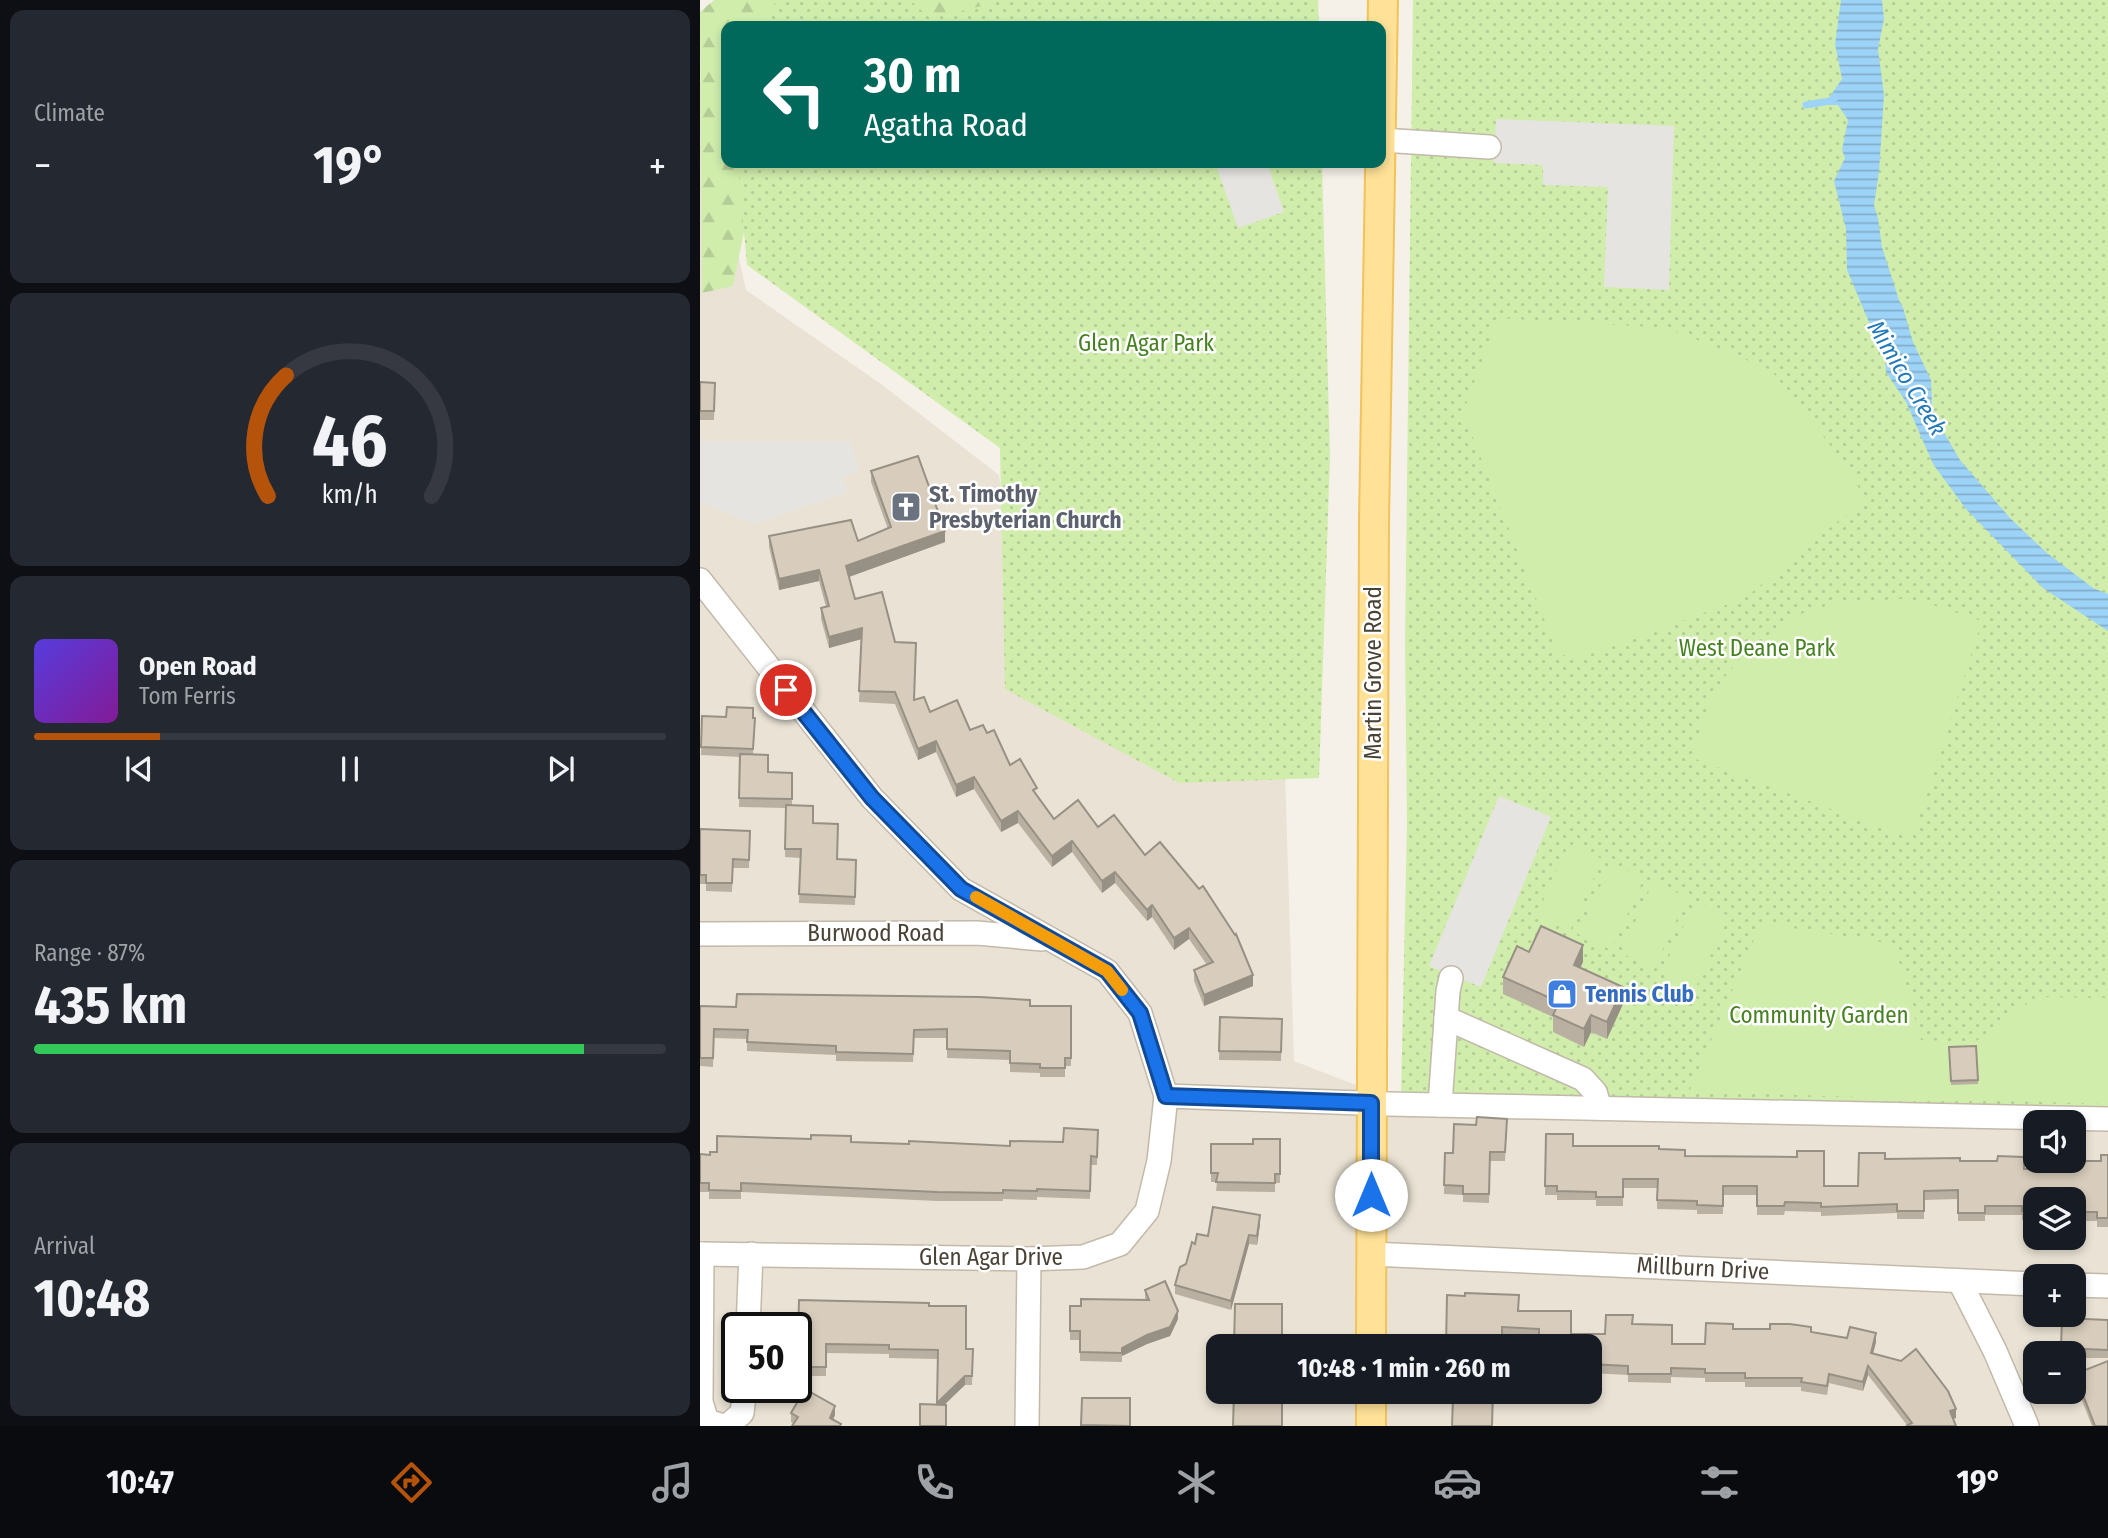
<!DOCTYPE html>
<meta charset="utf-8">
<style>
:root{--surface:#171b24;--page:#242831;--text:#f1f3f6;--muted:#9ea1a6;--line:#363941;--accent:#b45309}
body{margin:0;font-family:"Fira Sans Condensed",sans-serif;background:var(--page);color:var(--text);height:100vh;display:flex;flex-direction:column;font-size:26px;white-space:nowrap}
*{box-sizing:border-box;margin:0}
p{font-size:23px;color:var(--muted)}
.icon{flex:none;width:38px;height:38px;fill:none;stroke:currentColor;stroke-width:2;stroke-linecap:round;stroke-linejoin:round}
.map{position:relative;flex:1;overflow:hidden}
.sheet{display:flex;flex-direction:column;gap:10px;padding:10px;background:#0d0f14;width:700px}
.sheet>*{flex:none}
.hud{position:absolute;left:21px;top:21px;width:665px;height:147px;border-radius:14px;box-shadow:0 4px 10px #0003;background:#00695c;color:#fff;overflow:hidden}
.buttons{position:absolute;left:1323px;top:1110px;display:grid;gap:14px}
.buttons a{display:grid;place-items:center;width:63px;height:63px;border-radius:14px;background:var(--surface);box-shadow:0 4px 10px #0003;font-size:35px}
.speed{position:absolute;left:21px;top:1312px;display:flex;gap:14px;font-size:35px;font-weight:700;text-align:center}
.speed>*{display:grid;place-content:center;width:91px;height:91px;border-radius:50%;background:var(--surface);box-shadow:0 4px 10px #0003;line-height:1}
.speed .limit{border:4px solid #111;border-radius:10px;background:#fff;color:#111}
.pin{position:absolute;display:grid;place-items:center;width:60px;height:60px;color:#fff;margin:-30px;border:4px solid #fff;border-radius:50%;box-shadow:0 2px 7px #0007}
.me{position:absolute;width:77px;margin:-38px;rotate:0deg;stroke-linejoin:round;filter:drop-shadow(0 0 5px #0008)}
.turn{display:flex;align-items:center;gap:24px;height:147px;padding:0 28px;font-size:32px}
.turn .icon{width:91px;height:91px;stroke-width:2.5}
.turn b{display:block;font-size:49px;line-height:60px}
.big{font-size:52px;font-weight:700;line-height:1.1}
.sheet .tile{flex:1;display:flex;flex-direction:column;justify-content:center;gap:10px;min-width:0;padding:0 24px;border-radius:14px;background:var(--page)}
.sheet .dial{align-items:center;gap:0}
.dial svg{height:182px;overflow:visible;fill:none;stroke:var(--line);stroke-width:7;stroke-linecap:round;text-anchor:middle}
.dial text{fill:var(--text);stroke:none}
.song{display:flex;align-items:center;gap:21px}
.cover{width:84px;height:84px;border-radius:10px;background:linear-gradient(135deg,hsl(250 70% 55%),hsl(290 70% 35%))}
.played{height:7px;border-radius:4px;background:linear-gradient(90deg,var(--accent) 20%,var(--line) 20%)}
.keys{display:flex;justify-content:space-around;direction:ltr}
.heat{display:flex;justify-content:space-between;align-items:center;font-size:38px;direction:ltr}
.charge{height:10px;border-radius:5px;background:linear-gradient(90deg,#34c759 87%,var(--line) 0)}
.trip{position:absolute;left:506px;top:1334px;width:396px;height:70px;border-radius:14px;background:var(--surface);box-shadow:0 4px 10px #0003;font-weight:700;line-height:70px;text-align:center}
.menu{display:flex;height:112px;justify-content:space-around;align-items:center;background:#090b0e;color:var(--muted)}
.menu .icon{width:49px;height:49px}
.menu .active{color:var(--accent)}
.menu b{font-size:32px;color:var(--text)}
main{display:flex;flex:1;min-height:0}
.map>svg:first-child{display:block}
.residential{fill:#eae3d5;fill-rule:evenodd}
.forest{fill:url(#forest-firs)}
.park{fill:url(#park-dots)}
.garden{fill:#d0edac}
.parking{fill:#e6e4e0}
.water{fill:url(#water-rules)}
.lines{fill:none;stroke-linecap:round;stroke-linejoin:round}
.stream{stroke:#9ed3f8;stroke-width:7}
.minor-casing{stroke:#c2b9a9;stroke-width:26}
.major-casing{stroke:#f0c35b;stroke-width:32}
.minor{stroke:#fff;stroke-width:23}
.major{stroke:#ffe197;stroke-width:28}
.wall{fill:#bab0a2}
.shaded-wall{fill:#979084}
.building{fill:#d8cdbc;stroke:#979084;stroke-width:2}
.route-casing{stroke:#114b97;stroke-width:18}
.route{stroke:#1a73e8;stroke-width:12}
.slow{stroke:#f59e0b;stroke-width:12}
.labels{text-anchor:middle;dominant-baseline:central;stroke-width:5;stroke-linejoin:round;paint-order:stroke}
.park-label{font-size:23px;fill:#478222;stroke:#fff}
.worship-label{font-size:23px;font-weight:bold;fill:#5b616d;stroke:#fff;text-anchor:start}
.street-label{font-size:23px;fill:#494235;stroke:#fff}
.shop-label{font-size:23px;font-weight:bold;fill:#366cbe;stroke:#fff;text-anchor:start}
.water-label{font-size:24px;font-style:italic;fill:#227ab8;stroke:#fff}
</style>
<main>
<section class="sheet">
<div class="tile"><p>Climate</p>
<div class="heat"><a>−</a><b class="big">19°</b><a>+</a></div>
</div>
<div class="tile dial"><svg viewBox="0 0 100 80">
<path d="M14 69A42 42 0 1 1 86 69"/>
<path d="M14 69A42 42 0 0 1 22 16" stroke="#b45309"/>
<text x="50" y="56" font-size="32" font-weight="700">46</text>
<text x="50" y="72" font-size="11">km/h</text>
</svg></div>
<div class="tile">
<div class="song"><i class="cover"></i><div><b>Open Road</b><p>Tom Ferris</p></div></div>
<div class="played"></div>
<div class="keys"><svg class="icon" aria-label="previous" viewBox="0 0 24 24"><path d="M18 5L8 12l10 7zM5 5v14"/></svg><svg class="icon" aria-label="pause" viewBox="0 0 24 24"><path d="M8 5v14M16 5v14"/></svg><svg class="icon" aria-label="next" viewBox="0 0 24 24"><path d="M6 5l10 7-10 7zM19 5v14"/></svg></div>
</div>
<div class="tile"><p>Range · 87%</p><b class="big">435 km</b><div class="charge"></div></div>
<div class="tile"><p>Arrival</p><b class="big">10:48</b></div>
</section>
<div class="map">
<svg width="1408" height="1426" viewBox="0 0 1408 1426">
<defs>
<pattern id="forest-firs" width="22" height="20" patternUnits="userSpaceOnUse" patternTransform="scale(1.75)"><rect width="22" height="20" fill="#d0edac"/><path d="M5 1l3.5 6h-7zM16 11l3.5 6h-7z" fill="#b4cc95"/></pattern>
<pattern id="park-dots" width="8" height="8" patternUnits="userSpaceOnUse" patternTransform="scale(1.75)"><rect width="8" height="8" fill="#d0edac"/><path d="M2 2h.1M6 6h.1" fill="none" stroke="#b4cc95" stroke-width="1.8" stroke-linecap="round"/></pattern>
<pattern id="water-rules" width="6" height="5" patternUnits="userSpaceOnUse" patternTransform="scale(1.75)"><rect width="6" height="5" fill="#9ed3f8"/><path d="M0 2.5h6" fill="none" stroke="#83adca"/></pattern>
</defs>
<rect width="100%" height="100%" fill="#f5f1e8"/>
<path class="residential" d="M0,81l46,209 135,94 118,91 32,215 254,82 9,289 119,46 505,-4 190,7v316h-1408zM1335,1122h39v38h-39zM1335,1199h39v38h-39zM1335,1276h39v38h-39zM37,1328h59v60h-59zM518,1346h371v45h-371zM1335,1353h39v38h-39z"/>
<path class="forest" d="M14,0h460l-38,26h-410v137h32l-25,123 -31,7 -2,-281z"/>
<g class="park">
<path d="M77,0h133l21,19 73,-19h314l1,26h-561z"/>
<path d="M713,0h695v1110l-190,-7 -517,-8 6,-271 -2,-179z"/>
<path d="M38,163h584l8,294 -11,321 -140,5 -174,-94 -5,-241 -253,-183z"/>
</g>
<g class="garden">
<path d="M798,318l170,10 103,42 81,103 12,27 -119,98 -170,62 -18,-8 -94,-240z"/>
<path d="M1201,599l35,7 46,15 -68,210 -16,3 -205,-76c16,-62 24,-84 77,-123 10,-7 20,-17 31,-21 31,-13 67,-13 100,-15z"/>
<path d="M869,844l33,15 -32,72 -34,-15z"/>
<path d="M911,863l33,15 -33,72 -33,-16z"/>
<path d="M953,882l34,15 -33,72 -33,-16z"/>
<path d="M995,901l34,15 -33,71 -34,-15z"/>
<path d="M1061,923l133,21 27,96 54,2 61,-45 72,1v106l-419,-12z"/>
</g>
<g class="parking">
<path d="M796,119l178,7 -5,164 -65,-3 4,-100 -65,-2v-20l-49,-2z"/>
<path d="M534,163h33l17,49 -46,16 -21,-60z"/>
<path d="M0,441h150l9,31 -17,5 5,15 -93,32 -54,-22z"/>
<path d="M799,796l52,21 -70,170 -52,-21z"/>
</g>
<path class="water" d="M1141,0h41l2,19 -6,30 6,46 -5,77 -5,33 4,13 4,29 17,53 4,8 10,34 18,38 1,26 7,18 21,36 50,58 37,35 46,35 15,6v37l-65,-43 -77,-79 -33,-45 -27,-62 -20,-30 -1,-12 -38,-90 -1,-41 -12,-48 11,-23 -3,-8 6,-30 -10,-15h-14l18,-26 -7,-35z"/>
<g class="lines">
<path class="stream" d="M1106,105l24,-4 5,-3"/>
<g class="minor-casing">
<g id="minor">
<path d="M682,140l107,7"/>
<path d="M0,580l172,218 89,91 146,82 33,42 26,83 -7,65 -12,50 -27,33 -37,13 -54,2 -329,-5"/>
<path d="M0,934l277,-1 65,6"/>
<path d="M746,1018l137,61 12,13 5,16"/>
<path d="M466,1096l222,8 720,15"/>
<path d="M740,1105l8,-114 3,-13"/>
<path d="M2,1254l-1,148 6,19 16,5"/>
<path d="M671,1254l664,30"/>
<path d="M1260,1282l35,69 32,75"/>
<path d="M1374,1285l34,1"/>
<path d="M48,1328l3,-74"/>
<path d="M27,1426l15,-13 3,-25"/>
<path d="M327,1426l2,-167"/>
</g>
</g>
<g class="major-casing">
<g id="major">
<path d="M671,1346l3,-824 9,-522"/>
<path d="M671,1391v35"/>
</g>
</g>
<use href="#minor" class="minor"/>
<use href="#major" class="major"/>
</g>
<g class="wall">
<path d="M0,382l15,1 -1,37h-14z"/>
<path d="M171,471l74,71 -96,35 6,22 40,43 19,58 16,12 40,18 17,3 23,32 27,30 17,24 44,8 47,28 108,131 -49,20 -10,-25v-11l13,-5 -18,-26 -15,11 -22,-33 -5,4 -32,-38 -13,10 -30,-41 -20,15 -34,-44 -17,9 -27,-43 -18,8 -20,-45 -18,8 -23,-56 -36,-2 2,-63 -32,9 -8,-29v-11l5,-1 -7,-26 -40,9 -10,-43v-11l89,5 30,-12 -17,-47z"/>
<path d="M2,716l51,2 2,9 -2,27 15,18 24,1v32l21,18 24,36 19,1 -1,45 -56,-2 1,-45 -15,-1 1,-49 -47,-1 1,-50 -39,-2z"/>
<path d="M0,829l50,2 -1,37h-16l-1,24 -26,-1v-7h-6z"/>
<path d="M829,952l54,10 -3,5 43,37 -16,35 -16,-7 -7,15 -31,-15v-15l-50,-23v-17z"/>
<path d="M0,1006h371v60h-6v11h-25v-4l-30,-1v-12l-63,-2v-20h-33l-1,24 -77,-1v-6l-89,-4v-12l-33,-1 -1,29 -13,-1z"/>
<path d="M520,1017l62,2 -1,42 -62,-1z"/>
<path d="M1249,1047l29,33v4l-27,1z"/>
<path d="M807,1119l-2,42h-15l-1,42 -26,-1v-7l-19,-1 1,-41h8l23,-28z"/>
<path d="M398,1130l-1,35h-6l-1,34 -53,-2v3l-34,-1v2h-66l-196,-9v7h-32v-7h-9v-38l10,1 141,-13 159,4 53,-4z"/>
<path d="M846,1134l27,12 86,3 26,7 112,1 27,29h34l27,-27 75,2 64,8h35l42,-8 7,-6v72h-11v-6h-23v-22h-39v21h-13v-5h-37v6h-27v-22l-34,1v19h-27v-6l-76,3v-4l-36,-1 -1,4h-27v-20h-34v19h-26v-4l-40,-1v-21h-34v18h-27v-6h-39v-5h-12z"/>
<path d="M580,1139v44h-5v9l-59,-1 1,-9h-6v-38h42z"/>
<path d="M560,1224l-3,21 -8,-1 -18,66 -56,-16v-9l11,-21 22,-28z"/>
<path d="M445,1290l33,29 -8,17 -23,8 -25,12v6l-42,-1v-21h-10v-34h11l64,-6z"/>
<path d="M765,1296l53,15 53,23h34l28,-10 39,20h33l28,-15 78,3 65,10 -3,11 83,65 -49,7 -39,-50 -5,16 -34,-8 -2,12 -26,-4v-4h-56v-5h-40v-4l-34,-1v6l-43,-1v-7l-39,-2v-27h-50v-8l-37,-3z"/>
<path d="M229,1306l37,43h7l-1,36h-7l-28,20 1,-46 -49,-1v-4l-63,-1v23h-30v-37z"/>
<path d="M1362,1318l46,2v38h-34v-5h-13z"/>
<path d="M1375,1374l33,52h-16l-17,-43z"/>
<path d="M91,1413l44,2 -2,5 8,6 -47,-2 -3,-2z"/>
</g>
<g class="shaded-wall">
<path d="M245,531v11l-99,36v-12z"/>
<path d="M119,570v11l-40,9v-11z"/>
<path d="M162,628v11l-33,9v-11z"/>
<path d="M236,741v11l-18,8v-11z"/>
<path d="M274,777v12l-18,8v-12z"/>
<path d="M318,811v12l-17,9v-11z"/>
<path d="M372,841v11l-20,15v-11z"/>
<path d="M415,872v11l-13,10v-12z"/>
<path d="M452,905v12l-5,4v-11z"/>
<path d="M489,928v11l-15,11v-12z"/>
<path d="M883,945v17l-9,20v-17z"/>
<path d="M553,975v11l-49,20v-11z"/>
<path d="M923,987v17l-16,35v-17z"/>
<path d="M891,1015v17l-7,15v-18z"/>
<path d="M560,1215v9l-3,21v-9z"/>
<path d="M549,1235v9l-18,66v-9z"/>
<path d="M478,1311v8l-8,17 -23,8 -25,12v-8z"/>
<path d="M1176,1333v9l-5,20v-9z"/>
<path d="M1168,1366v9l-5,16v-9z"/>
<path d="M265,1376v9l-28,27v-9z"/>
<path d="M135,1406v9l-5,11v-8z"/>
<path d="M1256,1409v9l-6,2v-9z"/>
</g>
<g class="building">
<path d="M0,382l15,1 -1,28h-14z"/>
<path d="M218,456l27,75 -99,35 9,33 27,-7 13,50 21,1 -2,57 10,-3 6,15 27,-12 13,30 13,-5 4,8 7,-3 16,35 10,-6 17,29 -4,2 21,29 24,-19 20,27 16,-12 31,40 15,-13 39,47 4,-3 32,49 1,-1 17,41 -49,20 -10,-25 19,-8 -24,-34 -15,10 -22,-33 -5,5 -32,-38 -13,9 -30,-40 -20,15 -34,-45 -17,10 -27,-44 -18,8 -20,-44 -18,8 -23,-57 -36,-1 3,-63 -33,9 -8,-29 8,-2 -10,-36 -40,9 -10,-43 82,-16 7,21 33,-14 -20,-56z"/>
<path d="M27,707l26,1v10h2l-2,31 -52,-2 1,-31 24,1z"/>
<path d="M40,754l28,1v17l24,1v26l-53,-1z"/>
<path d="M86,805l27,1v17l25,1 -1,35 19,1 -1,37 -56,-3 2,-45h-16z"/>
<path d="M0,829l50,2 -1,29 -16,-1 -1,24h-26v-8h-6z"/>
<path d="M841,926l42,19 -9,20 49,22 -16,35 -16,-7 -7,14 -31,-14 6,-13 -56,-25 14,-31 12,6z"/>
<path d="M37,994l243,3 50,3v6h41v52h-6v10h-25v-4l-30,-1v-12l-63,-2v-20l-33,1 -1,24 -77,-2v-6l-89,-4 1,-12 -34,-1 -1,29h-13v-52l36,1z"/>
<path d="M520,1017l62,2 -1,33 -62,-1z"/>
<path d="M1276,1046l2,34 -27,1 -2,-34z"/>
<path d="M777,1117l30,2 -2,33h-15l-1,42h-26v-8l-19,-1 1,-32h8l1,-29 22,1z"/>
<path d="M364,1128l34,2 -1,27 -6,-1 -1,35 -53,-2v2l-34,-1v3l-66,-1 -196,-9v8l-32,-1v-7h-9v-29l10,1v-3h7v-16l94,3v-4l40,1v6l58,2v-3l101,5v-5l53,1z"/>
<path d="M846,1134h27v12h86v3l26,1v6l112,1v-6h27v35h34l1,-33h26v6l75,-1v3h37l1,-5 26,1v12h35v-8h42v-6h7v63h-11v-6h-23v-13h-39v12h-13v-5h-37v7h-27v-23l-34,1v20h-27v-7l-76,3v-4l-36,-1 -1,4h-27v-20h-34v20l-26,-1v-4l-40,-1 1,-21h-35v18h-27v-5l-39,-1v-5h-12z"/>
<path d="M553,1139h27v35h-5v9l-59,-1 2,-9h-7v-29h42z"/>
<path d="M513,1207l47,8 -3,21 -8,-1 -18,66 -56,-16 5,-18 6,-3 6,-22 3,2 2,-10 11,2z"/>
<path d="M465,1281l13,30 -8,16 -23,8 -25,13v5l-42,-1v-21h-10v-25h11v-7l68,1 -4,-10z"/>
<path d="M765,1293l54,2 -1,16h53v23h34l1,-19h27l-1,9 40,1v19h33l1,-21 27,1v5h37v-5h20l21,3v5l36,6 3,-11 26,6 -5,20 30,8 15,-12 32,42 8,18 -6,2 6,15h-50l6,-3 -44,-57 -5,16 -34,-8 -2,12 -26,-4 1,-4h-57v-5h-40v-4l-34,-1v6h-43v-8l-39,-2v-18h-45v-8h-5v-9l-37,-2v19h-56l1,-51 18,1z"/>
<path d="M99,1300l130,3v3h37v43h7l-1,27h-7l-28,27 1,-53 -49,-1v-4l-63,-1v23h-30v-28h2z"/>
<path d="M535,1304h47v42h-48z"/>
<path d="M1362,1318l46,2v30l-47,-2z"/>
<path d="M1408,1361v65h-13l-20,-52z"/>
<path d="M105,1389l30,17 -5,12 11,6 -1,2h-48l6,-9 -7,-4z"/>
<path d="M534,1391h48v35h-49z"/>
<path d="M760,1391h33l-1,35h-40l1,-27h6z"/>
<path d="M382,1398h48v28l-49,-1z"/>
<path d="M220,1404l26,1v21h-26z"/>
</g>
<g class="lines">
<g class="route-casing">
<path id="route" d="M86,690l86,108 89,91 146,82 33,42 26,83 205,7v92"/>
</g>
<use href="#route" class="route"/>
<path class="slow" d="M276,897l131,74 15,19"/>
</g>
<defs>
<g id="church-square" transform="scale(1.575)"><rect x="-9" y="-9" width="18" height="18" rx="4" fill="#6b7280" stroke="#fff"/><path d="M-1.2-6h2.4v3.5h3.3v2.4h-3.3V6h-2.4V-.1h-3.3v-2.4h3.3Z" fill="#fff"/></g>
<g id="shop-square" transform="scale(1.575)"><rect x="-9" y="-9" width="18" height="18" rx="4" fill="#3f7fe0" stroke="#fff"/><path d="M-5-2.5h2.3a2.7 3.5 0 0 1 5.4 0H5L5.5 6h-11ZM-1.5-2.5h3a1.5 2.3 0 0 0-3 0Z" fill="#fff"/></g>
</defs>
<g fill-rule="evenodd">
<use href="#church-square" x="206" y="507"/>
<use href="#shop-square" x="862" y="994"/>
</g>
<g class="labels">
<g class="park-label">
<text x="446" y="343">Glen Agar Park</text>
<text x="1057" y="648">West Deane Park</text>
<text x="1119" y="1015">Community Garden</text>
</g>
<g class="worship-label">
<text x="229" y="494">St. Timothy<tspan x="229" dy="26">Presbyterian Church</tspan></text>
</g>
<g class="street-label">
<text transform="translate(673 673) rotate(-90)">Martin Grove Road</text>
<text x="176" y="933">Burwood Road</text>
<text x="291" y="1257">Glen Agar Drive</text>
<text transform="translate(1003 1268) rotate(3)">Millburn Drive</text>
</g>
<g class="shop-label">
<text x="885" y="994">Tennis Club</text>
</g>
<g class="water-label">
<text transform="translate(1207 378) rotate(59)">Mimico Creek</text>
</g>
</g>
</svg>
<div class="buttons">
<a><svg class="icon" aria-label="sound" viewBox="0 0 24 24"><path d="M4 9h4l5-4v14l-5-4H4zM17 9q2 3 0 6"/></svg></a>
<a><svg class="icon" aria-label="layers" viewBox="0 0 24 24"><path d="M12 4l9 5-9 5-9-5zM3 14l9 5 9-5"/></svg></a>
<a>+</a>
<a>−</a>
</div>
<div class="speed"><div class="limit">50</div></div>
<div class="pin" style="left:86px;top:690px;background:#d93025"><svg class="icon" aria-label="arrive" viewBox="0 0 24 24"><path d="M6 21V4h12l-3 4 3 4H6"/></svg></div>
<svg class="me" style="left:671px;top:1195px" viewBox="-20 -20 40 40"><circle r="19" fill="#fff"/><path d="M0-13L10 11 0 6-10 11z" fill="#1a73e8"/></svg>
<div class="trip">10:48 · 1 min · 260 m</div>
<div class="hud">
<div class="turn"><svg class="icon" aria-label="left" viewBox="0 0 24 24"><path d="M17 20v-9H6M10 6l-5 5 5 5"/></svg><div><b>30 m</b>Agatha Road</div></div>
</div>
</div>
</main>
<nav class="menu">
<b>10:47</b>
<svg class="icon active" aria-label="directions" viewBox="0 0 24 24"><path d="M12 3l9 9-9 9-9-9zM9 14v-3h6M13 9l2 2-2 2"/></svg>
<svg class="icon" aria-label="music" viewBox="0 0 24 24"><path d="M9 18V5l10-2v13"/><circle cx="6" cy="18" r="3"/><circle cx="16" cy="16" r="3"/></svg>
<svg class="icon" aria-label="phone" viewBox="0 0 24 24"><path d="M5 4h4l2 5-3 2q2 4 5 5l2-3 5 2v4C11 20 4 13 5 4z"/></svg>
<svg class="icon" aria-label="climate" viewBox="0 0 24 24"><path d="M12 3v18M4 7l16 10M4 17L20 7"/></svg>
<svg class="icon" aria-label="car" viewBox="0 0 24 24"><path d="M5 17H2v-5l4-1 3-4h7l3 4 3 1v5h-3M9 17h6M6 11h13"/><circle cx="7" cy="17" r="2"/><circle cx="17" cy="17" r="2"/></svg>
<svg class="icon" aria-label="filters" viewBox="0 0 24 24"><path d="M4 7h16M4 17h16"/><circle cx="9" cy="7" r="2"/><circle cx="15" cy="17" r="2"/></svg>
<b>19°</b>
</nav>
